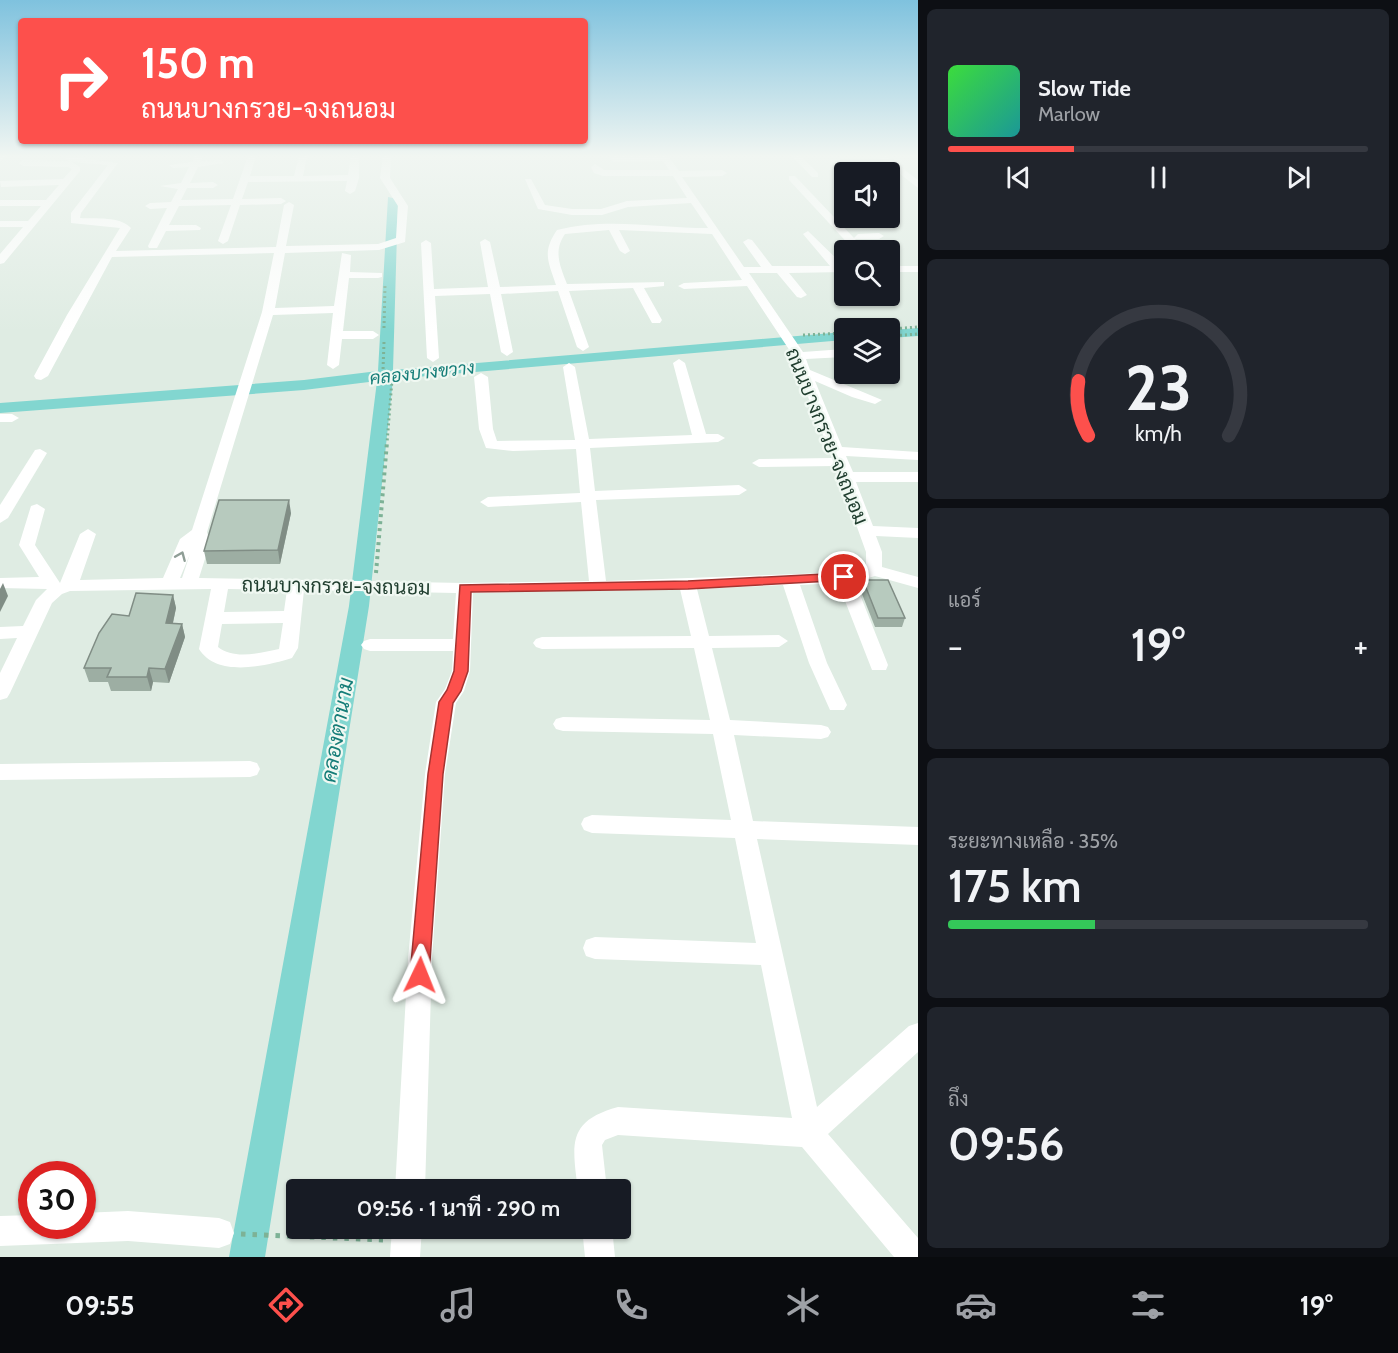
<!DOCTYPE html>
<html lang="th">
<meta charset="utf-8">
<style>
:root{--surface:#171b24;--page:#20242c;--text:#f1f3f6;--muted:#9ea1a6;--line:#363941;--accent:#fd504c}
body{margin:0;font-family:Cabin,Sarabun,sans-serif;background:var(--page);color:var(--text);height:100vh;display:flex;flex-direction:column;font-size:22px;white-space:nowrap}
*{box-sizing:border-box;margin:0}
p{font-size:20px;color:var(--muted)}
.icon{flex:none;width:33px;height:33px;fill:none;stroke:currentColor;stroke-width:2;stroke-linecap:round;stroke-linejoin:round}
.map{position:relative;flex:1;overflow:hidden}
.sheet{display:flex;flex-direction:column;gap:9px;padding:9px;background:#0d0f14;width:480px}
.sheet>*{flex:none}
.banner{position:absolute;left:18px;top:18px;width:570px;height:126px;border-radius:6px;box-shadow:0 2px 4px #0004;background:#fd504c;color:#fff;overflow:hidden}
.tools{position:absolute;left:834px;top:162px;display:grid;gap:12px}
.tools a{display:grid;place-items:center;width:66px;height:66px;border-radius:6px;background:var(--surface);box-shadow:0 2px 4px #0004;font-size:30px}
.speed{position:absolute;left:18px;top:1161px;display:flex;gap:12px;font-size:30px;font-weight:700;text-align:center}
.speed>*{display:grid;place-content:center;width:78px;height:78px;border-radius:50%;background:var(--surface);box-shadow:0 2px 4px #0004;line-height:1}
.speed .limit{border:9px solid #d22;background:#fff;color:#111}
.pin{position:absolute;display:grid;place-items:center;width:51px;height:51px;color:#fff;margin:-26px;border:3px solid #fff;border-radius:50%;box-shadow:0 2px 6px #0007}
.me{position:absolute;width:66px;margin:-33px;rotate:2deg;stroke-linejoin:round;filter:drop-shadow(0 0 4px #0008)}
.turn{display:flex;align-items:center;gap:21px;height:126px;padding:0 24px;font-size:27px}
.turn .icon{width:78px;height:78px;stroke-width:2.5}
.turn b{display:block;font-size:42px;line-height:51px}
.big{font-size:45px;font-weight:600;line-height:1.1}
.sheet .card{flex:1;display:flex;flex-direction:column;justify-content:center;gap:9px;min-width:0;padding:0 21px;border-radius:9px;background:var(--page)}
.sheet .dial{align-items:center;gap:0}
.dial svg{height:156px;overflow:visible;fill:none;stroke:var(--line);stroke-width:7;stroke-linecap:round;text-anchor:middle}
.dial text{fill:var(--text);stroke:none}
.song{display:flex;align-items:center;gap:18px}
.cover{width:72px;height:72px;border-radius:9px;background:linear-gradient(135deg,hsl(120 70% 55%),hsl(180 70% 35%))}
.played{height:6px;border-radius:3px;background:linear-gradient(90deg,var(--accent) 30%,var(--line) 30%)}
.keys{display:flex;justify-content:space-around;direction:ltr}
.heat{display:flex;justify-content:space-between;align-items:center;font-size:33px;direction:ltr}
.charge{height:9px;border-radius:4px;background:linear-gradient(90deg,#34c759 35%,var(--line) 0)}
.trip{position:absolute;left:286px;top:1179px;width:345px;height:60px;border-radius:6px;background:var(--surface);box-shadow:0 2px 4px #0004;font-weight:600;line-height:60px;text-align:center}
.tab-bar{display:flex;height:96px;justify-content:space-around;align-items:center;background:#090b0e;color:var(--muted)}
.tab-bar .icon{width:42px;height:42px}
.tab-bar .on{color:var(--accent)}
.tab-bar b{font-size:27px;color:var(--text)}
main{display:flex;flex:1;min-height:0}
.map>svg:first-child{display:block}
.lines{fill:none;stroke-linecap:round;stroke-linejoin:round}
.canal{fill:#82d6d0;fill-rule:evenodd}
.path-far2{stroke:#7db296;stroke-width:3;stroke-dasharray:2 3;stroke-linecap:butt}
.path-far1{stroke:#7db296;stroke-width:4;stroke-dasharray:3 4;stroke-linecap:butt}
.path{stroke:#7db296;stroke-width:5;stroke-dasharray:4.5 7;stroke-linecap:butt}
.minor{fill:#fff;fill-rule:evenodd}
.wall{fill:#9daea3}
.shaded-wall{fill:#808d85}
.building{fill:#b7cabe;stroke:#808d85;stroke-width:1.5}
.oneway{stroke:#8f9e96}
.route{fill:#fd504c;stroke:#a43431;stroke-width:1.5}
.labels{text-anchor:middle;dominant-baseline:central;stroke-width:4.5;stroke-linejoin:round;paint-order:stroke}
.far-water-label{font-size:18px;font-style:italic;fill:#157d78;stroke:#f0f8f2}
.street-label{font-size:20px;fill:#1f3d2e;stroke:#f0f8f2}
.water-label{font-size:21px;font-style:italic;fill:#157d78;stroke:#f0f8f2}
</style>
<main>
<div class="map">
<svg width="918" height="1257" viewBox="0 0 918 1257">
<rect width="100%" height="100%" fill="#dfece3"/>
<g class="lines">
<g class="canal">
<path d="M388,197l10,2 -5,171 451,-38v8l-451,39 -24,227 -104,651h-36l120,-651 28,-225 -73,9 -304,23v-10l304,-23 74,-9z"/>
<path d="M918,328v8l-28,2v-8z"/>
</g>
<g class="path-far2">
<path d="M384,328l1,-43"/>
<path d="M890,329l28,-2"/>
<path d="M803,335l41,-2"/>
<path d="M890,336l28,-2"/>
<path d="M384,342l-1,28 9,10 -5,63"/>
</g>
<path class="path-far1" d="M376,573l11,-131"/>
<path class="path" d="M241,1234l142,6"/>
<g class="minor">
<path d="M0,156h6l-6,5z"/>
<path d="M65,156l53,7 -37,50 -1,5c16,1 40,-2 51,10l-15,23 160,-4 8,-42 5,-3 5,3 -8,41 92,-2 18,-6 2,-32 -18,-28 3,-22h8l-1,22 18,28 -3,36 -26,8 -94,3 -10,55 59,-2 8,-53 9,2 -1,17 32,1v4l-4,1h-29l-6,53h30l6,4 -6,4h-31l-3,26 -6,4 -6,-4 6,-52 -60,2 -66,217 3,11 -11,35 264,5 126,-2 -8,-79 -93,5 -8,-5 8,-5 92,-4 -4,-44 -63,2 -27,-3 -7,-19 -5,-52 7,-4 7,4 5,52 4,12 78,-1 -12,-73 6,-4 6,4 14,72 103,-4 -19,-72 6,-4 6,4 21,71h12l7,4 -7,4 -128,6 5,43 144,-6 8,5 -8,5 -143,5 10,81 249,-9 11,-5v-15l-31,-86 -76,1 -7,-4 7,-4 73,-1 -42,-107 -43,-65 -63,3 -6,-3 6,-3 58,-3 -30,-46 -93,-4 11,21 -5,3 -5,-3 -11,-21 -44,4c-12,17 -5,32 2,50l97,-2v4l-20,2 18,32 -2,3h-8l-19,-35 -64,3 20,56 -6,4 -6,-4 -19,-56 -57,3 12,58 -6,4 -6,-4 -11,-58 -55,2 4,62 -6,4 -6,-4 -6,-115 5,-3 5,3 3,46 54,-2 -8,-45 5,-3 5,3 10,45 56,-2c-8,-24 -14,-33 1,-55 50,-13 101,-2 151,-2l-17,-25 -63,4 -26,8h-30l-34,-6 -13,-30h6l14,26 27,4h29l26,-8 60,-3 -14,-22h-70l-9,-3 -3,-6 4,-3 9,6h65l-6,-9 -49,1 -4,-3 4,-3h54l11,15 43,-1 5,3 -5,3 -40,1 62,90h17l-18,-25 5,-3 4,1 20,26h58l-27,-32 5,-3 36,35v6l-55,1 18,22 -6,3 -4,-1 -20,-24h-28l54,79 41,-3v8l-38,2 4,11 72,30 -7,4 -23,-7 -37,-16 27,66 76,5v8l-72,-4 7,16h65v10h-62l17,44 45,2v10l-42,-2 6,16v15l36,10v11l-43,-12 -20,6 33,83 -2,5h-14l-34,-87 -38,2 27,78 20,42 -3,5h-14l-21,-47 -26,-78 -86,4 12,47 70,-1 9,6 -9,6 -67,1 18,72 91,5 7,2 3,5 -3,5 -7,2 -87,-4 19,86 165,6v18l-161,-6 60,268 92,-81 9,-3v29l-90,82 90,104v19h-24l-92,-110 -184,-12 -13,5 -3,5 5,45h-29c-6,-46 -11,-69 40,-83l174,11 -31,-153 -166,-6 -9,-3 -3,-8 3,-8 9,-3 161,6 -21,-105 -143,-5 -8,-3 -3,-6 3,-6 8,-3 139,5 -18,-86 -150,-3 -7,-2 -3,-5 3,-5 7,-2 147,3 -16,-72 -152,1 -6,-2 -3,-4 3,-4 6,-2 149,-1 -11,-47 -207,4 -3,78 -6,20 -8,12 -11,71 -13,185 -7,231h-30l13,-231 17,-185 11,-72 9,-13 7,-18 1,-20h-83l-6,-2 -3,-4 3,-4 6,-2h83l3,-46 -152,-3 -6,58 -6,10c-26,8 -75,20 -93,-9l12,-60 -141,2 -8,3 -10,9 -42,90 -3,5 -7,2v-27l17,-35 -17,1v-12l23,-1 13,-26 11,-11 -47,-1v-10l39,-1 -20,-32 12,-39 6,-2 8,5 -10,36 25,38 20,-49 8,-5 8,5 -16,46 83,-2 17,-39 12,-9 70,-218 12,-59 -162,4 -64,119 -7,4 -5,-1 -2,-3 33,-61 53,-87 -49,-5v-10l37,-48 -36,-3 8,5v4l-76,92 -4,1v-10l23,-27h-23v-6h28l13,-15h-41v-6h46l13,-15 -58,2 -1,-6 63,-2 9,-10 -4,-2 -45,-1 -4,-3 4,-3 45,1zM190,554l-8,24h-2zM228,589l59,1 -3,21 -60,1zM283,623l-4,26c-19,4 -45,11 -61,-2l4,-23z"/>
<path d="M195,156h8l-2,5 19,-1 4,3 -26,4 -8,16 23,-1 5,3 -5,3h-26l-6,12 52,-1 15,-43h8l-6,20h44l5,-20h8l-4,20 45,-1 3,-19h8v22l-4,13 -5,3 -5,-3 2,-10 -99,1 -6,17 39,-1 5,3 -5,3 -41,1 -12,36 -5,3 -5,-3 13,-36 -52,1 -10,19h27l5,3 -1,2 -34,1 -9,17h-8l-1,-2 19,-38 -17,1 -5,-3 5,-3 21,-1 7,-13 -18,-3 21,-3 8,-16 -16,1 -4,-3 23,-3z"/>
<path d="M792,156h9l17,17v4h-6z"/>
<path d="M877,156h9l32,24v8z"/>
<path d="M789,176h6l59,62 4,-4 21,-1 5,3 -5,3h-24l9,11h-10l-65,-70z"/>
<rect x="890" y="266" width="28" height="6"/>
<path d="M0,414h12l7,4 -7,4h-12z"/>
<path d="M40,449l7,4 -39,65 -8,5v-18l35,-55z"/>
<path d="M250,761l7,2 3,6 -3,6 -7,2 -250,3v-16z"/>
<path d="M128,1211l91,7 11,4 4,11 -4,11 -11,4 -91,-7 -128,5v-30l32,-1v11h50v-13z"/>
<path d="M392,1228h30l-2,29h-30z"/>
<path d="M582,1228h30l3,29h-30z"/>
</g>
</g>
<g class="wall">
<path d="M291,513l-11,51h-73l-3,-13z"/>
<path d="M863,580l42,38 -3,9h-27l-15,-38z"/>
<path d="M173,595l3,13 -3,15 9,1 3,13 -16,46 -16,-1 -2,9h-40l-3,-9h-19l-5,-14z"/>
</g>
<g class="shaded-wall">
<path d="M289,500l2,13 -11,51 -2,-14z"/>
<path d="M3,583l5,13 -8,16v-23z"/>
<path d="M173,595l3,13 -6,28 -4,-13z"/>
<path d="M182,624l3,13 -16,46 -4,-14z"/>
<path d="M149,668l4,14 -2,9 -4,-14z"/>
</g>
<g class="building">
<path d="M219,500h70l-11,50 -74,1z"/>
<path d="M863,580h25l17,38h-27z"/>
<path d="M136,593l37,2 -7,28 16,1 -17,45 -16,-1 -2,9h-40l4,-9h-27l15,-35 13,-19 17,2z"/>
</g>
<defs><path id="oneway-chevron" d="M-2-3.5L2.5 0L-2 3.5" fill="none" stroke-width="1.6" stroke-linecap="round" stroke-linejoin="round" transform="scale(1.5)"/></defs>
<use class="oneway" href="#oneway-chevron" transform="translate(181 556) rotate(-67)"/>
<linearGradient id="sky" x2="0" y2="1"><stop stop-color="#7fc2de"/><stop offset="0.47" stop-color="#f1f6f2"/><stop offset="1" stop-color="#f1f6f2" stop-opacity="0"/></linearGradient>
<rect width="918" height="332" fill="url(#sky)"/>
<path class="route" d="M844,573l6,4 -1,3 -161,9 -217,3 -3,79 -7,20 -8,12 -10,71 -14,201 -3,6 -6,3 -7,-3 -3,-6 18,-201 11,-72 8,-12 7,-19 6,-86 228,-4z"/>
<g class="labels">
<g class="far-water-label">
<text transform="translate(422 373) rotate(-6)">คลองบางขวาง</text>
</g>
<g class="street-label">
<text transform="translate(827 436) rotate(68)">ถนนบางกรวย-จงถนอม</text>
<text transform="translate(336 586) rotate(1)">ถนนบางกรวย-จงถนอม</text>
</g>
<g class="water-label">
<text transform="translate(337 730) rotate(-80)">คลองตานาม</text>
</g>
</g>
</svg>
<div class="tools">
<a><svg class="icon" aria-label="sound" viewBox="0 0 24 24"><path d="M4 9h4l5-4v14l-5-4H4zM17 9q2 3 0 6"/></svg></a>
<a><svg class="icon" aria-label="search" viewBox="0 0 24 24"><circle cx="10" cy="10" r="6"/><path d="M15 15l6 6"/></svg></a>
<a><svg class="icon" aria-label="layers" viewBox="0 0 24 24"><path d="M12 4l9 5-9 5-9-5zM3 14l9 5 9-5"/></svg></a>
</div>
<div class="speed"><div class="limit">30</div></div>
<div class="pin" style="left:844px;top:577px;background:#d93025"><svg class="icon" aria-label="arrive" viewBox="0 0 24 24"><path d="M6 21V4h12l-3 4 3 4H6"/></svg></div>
<svg class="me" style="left:420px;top:975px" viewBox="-20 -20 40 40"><path d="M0-17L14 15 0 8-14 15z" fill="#fd504c" stroke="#fff" stroke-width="4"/></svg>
<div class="trip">09:56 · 1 นาที · 290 m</div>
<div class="banner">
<div class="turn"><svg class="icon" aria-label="right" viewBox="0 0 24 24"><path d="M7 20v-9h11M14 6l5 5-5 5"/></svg><div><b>150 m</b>ถนนบางกรวย-จงถนอม</div></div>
</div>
</div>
<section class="sheet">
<div class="card">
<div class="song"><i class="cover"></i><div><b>Slow Tide</b><p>Marlow</p></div></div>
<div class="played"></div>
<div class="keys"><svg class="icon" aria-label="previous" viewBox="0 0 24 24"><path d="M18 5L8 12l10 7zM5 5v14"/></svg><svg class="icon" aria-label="pause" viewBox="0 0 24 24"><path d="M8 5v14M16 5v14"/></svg><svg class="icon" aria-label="next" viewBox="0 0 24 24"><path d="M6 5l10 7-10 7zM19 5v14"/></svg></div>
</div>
<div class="card dial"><svg viewBox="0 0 100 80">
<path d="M14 69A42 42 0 1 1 86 69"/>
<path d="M14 69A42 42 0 0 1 9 41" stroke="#fd504c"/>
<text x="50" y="56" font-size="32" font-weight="700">23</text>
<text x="50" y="72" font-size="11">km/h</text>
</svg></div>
<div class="card"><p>แอร์</p>
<div class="heat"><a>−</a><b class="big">19°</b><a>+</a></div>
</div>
<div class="card"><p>ระยะทางเหลือ · 35%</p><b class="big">175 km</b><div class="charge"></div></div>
<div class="card"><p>ถึง</p><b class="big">09:56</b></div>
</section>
</main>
<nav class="tab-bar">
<b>09:55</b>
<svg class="icon on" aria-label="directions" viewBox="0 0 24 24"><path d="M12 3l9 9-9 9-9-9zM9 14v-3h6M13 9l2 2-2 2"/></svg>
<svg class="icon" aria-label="music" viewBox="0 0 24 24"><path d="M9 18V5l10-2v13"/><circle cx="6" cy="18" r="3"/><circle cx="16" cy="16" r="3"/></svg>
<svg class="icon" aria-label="phone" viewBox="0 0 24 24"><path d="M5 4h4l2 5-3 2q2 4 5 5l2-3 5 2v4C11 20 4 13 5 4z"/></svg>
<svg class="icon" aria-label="climate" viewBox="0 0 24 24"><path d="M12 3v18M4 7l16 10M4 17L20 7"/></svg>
<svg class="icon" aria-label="car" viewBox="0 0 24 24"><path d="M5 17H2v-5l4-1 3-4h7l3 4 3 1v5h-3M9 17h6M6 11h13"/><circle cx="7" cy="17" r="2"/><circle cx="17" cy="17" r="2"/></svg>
<svg class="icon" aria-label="filters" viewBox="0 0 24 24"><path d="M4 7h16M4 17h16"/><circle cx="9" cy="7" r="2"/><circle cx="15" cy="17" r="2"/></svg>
<b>19°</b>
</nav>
